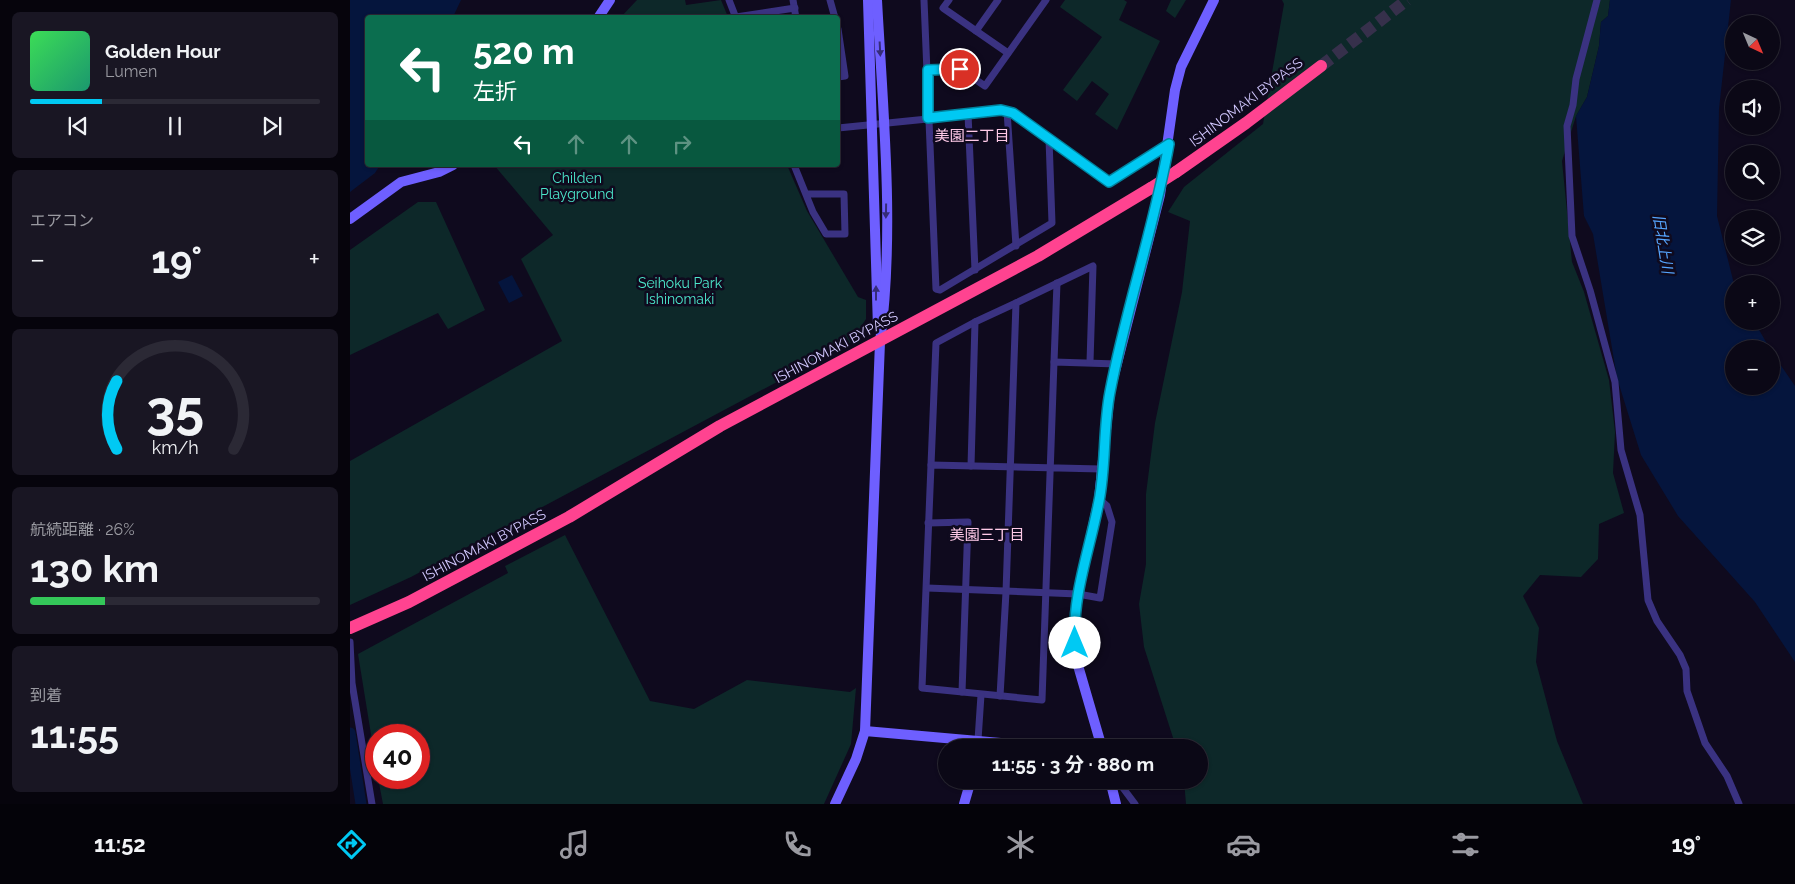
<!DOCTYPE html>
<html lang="ja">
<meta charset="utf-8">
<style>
:root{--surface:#0b0816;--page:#191623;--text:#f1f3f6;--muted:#9a9aa1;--line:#2b2935;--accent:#00c9f3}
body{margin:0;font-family:Raleway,"Noto Sans JP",sans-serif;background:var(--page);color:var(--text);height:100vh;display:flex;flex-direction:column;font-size:19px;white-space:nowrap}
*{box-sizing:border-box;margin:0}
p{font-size:16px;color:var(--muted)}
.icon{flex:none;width:28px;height:28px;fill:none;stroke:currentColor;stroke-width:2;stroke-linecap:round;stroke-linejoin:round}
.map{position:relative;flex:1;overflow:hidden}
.panel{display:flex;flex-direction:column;gap:12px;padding:12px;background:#06040c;width:350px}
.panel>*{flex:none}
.hud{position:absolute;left:15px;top:15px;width:475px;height:152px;border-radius:5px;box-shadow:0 1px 4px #0004,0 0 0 1px var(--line);background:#0b6e4f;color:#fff;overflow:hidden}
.needle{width:32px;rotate:136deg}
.fabs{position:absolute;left:1375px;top:15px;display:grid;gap:10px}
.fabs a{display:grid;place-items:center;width:55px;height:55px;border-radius:50%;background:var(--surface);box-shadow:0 1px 4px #0004,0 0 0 1px var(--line);font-size:25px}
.speed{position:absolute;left:15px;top:724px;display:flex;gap:10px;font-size:25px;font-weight:700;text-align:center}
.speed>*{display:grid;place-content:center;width:65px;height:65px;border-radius:50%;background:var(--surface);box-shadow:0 1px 4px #0004,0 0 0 1px var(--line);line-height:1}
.speed .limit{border:8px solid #d22;background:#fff;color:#111}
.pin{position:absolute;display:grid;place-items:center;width:42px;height:42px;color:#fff;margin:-21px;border:2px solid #fff;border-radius:50%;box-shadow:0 1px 5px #0007}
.me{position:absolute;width:55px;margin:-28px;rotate:0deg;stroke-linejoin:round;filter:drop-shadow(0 0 4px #0008)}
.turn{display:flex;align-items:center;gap:18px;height:105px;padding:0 25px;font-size:22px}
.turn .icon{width:65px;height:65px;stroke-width:2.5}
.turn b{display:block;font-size:35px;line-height:42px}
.lanes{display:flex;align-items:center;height:48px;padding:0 25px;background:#0003;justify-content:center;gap:25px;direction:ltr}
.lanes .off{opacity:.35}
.big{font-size:38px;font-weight:700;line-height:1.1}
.panel .widget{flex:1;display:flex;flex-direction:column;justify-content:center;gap:8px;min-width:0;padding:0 18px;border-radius:8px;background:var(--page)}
.panel .dial{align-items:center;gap:0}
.dial svg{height:130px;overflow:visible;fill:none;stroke:var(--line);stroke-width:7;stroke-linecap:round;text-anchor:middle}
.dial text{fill:var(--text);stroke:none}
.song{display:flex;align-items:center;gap:15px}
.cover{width:60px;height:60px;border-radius:8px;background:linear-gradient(135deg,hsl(130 70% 55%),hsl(160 70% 35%))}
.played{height:5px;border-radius:2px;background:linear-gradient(90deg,var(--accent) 25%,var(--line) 25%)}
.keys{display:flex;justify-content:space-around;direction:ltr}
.heat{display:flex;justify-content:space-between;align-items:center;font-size:28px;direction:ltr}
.charge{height:8px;border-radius:4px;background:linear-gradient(90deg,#34c759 26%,var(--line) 0)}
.trip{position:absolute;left:588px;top:739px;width:270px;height:50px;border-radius:25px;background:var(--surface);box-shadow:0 1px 4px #0004,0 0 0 1px var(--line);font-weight:700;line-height:50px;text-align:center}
.dock{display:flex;height:80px;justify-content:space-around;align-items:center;background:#040309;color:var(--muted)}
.dock .icon{width:35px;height:35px}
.dock .on{color:var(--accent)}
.dock b{font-size:22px;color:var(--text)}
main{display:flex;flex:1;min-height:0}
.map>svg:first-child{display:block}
.green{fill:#0d2829}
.water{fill:#05153d}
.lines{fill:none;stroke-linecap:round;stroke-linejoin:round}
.river{stroke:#05153d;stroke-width:11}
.highway-tunnel{stroke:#36304b;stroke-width:12;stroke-dasharray:12 6;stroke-linecap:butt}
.street{stroke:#3a3281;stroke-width:7}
.secondary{stroke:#6e5fff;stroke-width:10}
.highway{stroke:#ff4390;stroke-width:12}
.highway-bridge{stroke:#ff4390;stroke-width:12}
.oneway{fill:#352c78}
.route-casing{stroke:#00839e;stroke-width:12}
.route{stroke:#00c9f3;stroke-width:9}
.labels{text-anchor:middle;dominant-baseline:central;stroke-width:5;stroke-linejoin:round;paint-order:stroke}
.street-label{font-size:14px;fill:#d2c8ff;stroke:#0f0a1e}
.park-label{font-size:14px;fill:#4ce7cb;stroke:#0f0a1e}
.neighbourhood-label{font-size:15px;fill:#ffcae8;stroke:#0f0a1e}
.water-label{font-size:15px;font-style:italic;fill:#56a5ff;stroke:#0f0a1e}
</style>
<main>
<section class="panel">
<div class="widget">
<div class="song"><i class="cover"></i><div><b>Golden Hour</b><p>Lumen</p></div></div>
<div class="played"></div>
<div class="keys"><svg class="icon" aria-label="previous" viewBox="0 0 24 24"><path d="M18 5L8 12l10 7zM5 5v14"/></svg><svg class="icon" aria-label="pause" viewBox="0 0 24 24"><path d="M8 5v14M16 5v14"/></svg><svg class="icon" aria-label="next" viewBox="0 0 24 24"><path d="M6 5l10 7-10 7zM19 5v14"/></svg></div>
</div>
<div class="widget"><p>エアコン</p>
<div class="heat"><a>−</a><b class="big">19°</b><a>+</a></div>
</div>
<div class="widget dial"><svg viewBox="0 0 100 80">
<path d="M14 69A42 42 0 1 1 86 69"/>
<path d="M14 69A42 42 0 0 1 14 27" stroke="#00c9f3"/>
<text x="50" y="56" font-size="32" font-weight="700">35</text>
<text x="50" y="72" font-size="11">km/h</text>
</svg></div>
<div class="widget"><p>航続距離 · 26%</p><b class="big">130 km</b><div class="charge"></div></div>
<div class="widget"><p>到着</p><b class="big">11:55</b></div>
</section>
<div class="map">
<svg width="1445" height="804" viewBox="0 0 1445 804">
<rect width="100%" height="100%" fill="#0f0a1e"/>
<g class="green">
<path d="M287,0h48l1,5 35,-5 7,17h-107z"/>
<path d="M715,0h59l3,2 -8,18 41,21 -43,89 -22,-16 14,-20 -17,-13 -15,20 -14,-11 39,-53 -42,-30z"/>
<path d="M821,0h15l-11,18 -9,-7z"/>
<path d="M932,0h328l-2,16 -7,6 -2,24 -12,51 -11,19 -14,45 10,101 12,30 25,88 6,52 -2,41 11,40 -25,11 -1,35 -17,18 -41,-2 -17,21 16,32 -3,34 21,79 26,63h-397l-2,-24h15v-32l-23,-1 -32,-100 -5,-43 7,-40v-70l9,-71 27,-131 8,-71 -22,-9 16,-25 79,-63 21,-120z"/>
<path d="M144,165h293l20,46 51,86 8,3v19l-16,24 -439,234 -61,28v-144l212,-120 -41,-82 32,-24z"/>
<path d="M68,202h18l49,108 -37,19 -10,-16 -88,42v-105z"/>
<path d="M215,535l85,166 44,8 53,-29 103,12 6,-4 -5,56 -27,60h-441l-5,-26h41v-43h-43v30l-18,-111 150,-81 -3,-7z"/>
</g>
<g class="water">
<path d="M0,0h111l-8,17 -85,1v147h12l-5,8 -25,19z"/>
<path d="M1260,0h121l-12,109 -2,107 17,68v37h20l16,28h-36v37h37v-35l24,35v276l-40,-60 -77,-86 -37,-61 -24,-77 -24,-144 -9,-18 -8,-100 11,-19 12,-51 2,-24 7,-6z"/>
<path d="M162,275l11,21 -14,7 -11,-21z"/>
</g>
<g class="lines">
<path class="river" d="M0,733l11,71"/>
<path class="highway-tunnel" d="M971,66l86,-66"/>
<g class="street">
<path d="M379,0l7,18"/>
<path d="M443,0l3,18"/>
<path d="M480,0l5,18"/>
<path d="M574,0l12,289 4,1 112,-67 -3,-84"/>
<path d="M599,0l-6,8 65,45"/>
<path d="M1247,0l-21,79 -3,26 -6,21 5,110 18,54 25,92 6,68 19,65 8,85 9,21 23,34 6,14 1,22 18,52 22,33 12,28"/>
<path d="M386,17l59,-9"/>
<path d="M488,29l7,47 -7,1"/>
<path d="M626,31l22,-31"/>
<path d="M578,70l32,-1 25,17 61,-86"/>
<path d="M657,111l9,135"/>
<path d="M618,114l7,156"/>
<path d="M488,128l169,-17 6,2 96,69 60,-38"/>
<path d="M444,165l19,47 13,22h19l-1,-40h-38"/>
<path d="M704,362l3,-79"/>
<path d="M581,465l5,-122 39,-21"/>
<path d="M621,466l4,-144 41,-19"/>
<path d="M751,469l-170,-4 -9,223 120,12 12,-338 63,2"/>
<path d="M578,523l40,-1 -6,170"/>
<path d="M577,588l151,6 22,4 12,-76 -5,-16 -8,-7"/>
<path d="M0,642l2,41 20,121"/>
<path d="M650,696l6,-104 10,-289 77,-37 -3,96"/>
<path d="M628,740l3,-45"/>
<path d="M767,780l18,24"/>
</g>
<g class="secondary">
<path d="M518,0l10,328"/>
<path d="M248,18l12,-18"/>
<path d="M0,219l51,-37 38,-10 14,-7"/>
<path d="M515,731l194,17"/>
<path d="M752,748l-25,-86 -3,-34 4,-34 21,-95 11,-108 50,-196 15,-105 6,-23 33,-67"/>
<path d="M760,780l6,24"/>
<path d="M485,804l21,-45 9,-28 15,-389c15,-111 3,-230 -3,-342"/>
<path d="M614,804l7,-24"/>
</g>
<g class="highway">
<path d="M826,172l70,-49 75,-57"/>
<path d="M0,628l59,-26 160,-85 151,-91 318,-170 113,-68"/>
</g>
<path class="highway-bridge" d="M801,188l25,-16"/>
</g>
<defs><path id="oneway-solid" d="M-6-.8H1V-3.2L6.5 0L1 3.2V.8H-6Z" transform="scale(1.25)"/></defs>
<g class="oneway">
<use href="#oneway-solid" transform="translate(530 49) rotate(87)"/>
<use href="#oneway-solid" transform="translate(536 211) rotate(91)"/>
<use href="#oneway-solid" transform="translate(526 293) rotate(-90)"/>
</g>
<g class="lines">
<g class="route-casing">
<path id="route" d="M610,69l-32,1v48l73,-8 12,3 96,69 60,-38c-15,84 -43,164 -59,248 -7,36 -4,74 -11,109 -9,48 -27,94 -24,142"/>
</g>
<use href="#route" class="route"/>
</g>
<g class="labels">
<g class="street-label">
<text transform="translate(896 102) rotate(-37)">ISHINOMAKI BYPASS</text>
<text transform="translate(486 347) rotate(-28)">ISHINOMAKI BYPASS</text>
<text transform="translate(134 545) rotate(-28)">ISHINOMAKI BYPASS</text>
</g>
<g class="park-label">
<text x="227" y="178">Childen<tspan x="227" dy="16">Playground</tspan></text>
<text x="330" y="283">Seihoku Park<tspan x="330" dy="16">Ishinomaki</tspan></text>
</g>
<g class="neighbourhood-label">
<text x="622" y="136">美園二丁目</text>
<text x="637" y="535">美園三丁目</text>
</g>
<g class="water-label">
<text transform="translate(1313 244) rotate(81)">旧北上川</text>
</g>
</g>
</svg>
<div class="fabs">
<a><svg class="needle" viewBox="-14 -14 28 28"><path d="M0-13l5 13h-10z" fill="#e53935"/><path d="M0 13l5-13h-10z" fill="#9a9aa1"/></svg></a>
<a><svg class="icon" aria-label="sound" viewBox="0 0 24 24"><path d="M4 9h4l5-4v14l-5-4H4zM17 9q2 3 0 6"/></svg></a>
<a><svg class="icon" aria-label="search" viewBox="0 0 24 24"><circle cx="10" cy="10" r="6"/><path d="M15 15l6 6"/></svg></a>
<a><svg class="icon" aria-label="layers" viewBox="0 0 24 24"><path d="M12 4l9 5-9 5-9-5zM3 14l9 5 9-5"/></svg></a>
<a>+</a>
<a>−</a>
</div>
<div class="speed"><div class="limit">40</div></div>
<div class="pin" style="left:610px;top:69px;background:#d93025"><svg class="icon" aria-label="arrive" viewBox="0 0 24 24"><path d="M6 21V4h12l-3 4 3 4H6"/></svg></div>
<svg class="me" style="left:725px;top:643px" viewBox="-20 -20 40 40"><circle r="19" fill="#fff"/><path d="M0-13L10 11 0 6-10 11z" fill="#00c9f3"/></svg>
<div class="trip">11:55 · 3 分 · 880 m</div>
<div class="hud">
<div class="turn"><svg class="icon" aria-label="left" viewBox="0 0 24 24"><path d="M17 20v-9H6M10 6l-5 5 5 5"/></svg><div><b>520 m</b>左折</div></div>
<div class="lanes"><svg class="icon" aria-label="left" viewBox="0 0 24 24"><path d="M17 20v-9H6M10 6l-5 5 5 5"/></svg><svg class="icon off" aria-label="ahead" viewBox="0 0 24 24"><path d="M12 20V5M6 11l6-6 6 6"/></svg><svg class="icon off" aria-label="ahead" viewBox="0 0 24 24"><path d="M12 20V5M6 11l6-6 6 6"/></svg><svg class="icon off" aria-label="right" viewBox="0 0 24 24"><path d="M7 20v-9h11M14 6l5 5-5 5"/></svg></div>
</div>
</div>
</main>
<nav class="dock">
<b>11:52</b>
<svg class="icon on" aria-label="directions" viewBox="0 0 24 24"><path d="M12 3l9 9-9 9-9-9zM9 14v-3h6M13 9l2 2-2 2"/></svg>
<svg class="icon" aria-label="music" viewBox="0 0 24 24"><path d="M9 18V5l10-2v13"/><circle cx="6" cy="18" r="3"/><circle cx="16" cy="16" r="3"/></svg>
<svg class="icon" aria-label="phone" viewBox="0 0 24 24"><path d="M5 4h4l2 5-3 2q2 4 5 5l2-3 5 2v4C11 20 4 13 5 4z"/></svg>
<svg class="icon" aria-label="climate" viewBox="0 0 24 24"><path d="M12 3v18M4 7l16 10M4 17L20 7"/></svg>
<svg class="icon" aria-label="car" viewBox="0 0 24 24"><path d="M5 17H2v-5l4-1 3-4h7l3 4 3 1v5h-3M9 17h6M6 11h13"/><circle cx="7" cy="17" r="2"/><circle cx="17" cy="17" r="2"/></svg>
<svg class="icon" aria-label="filters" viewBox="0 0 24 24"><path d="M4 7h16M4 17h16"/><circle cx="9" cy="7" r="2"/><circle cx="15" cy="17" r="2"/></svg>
<b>19°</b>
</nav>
